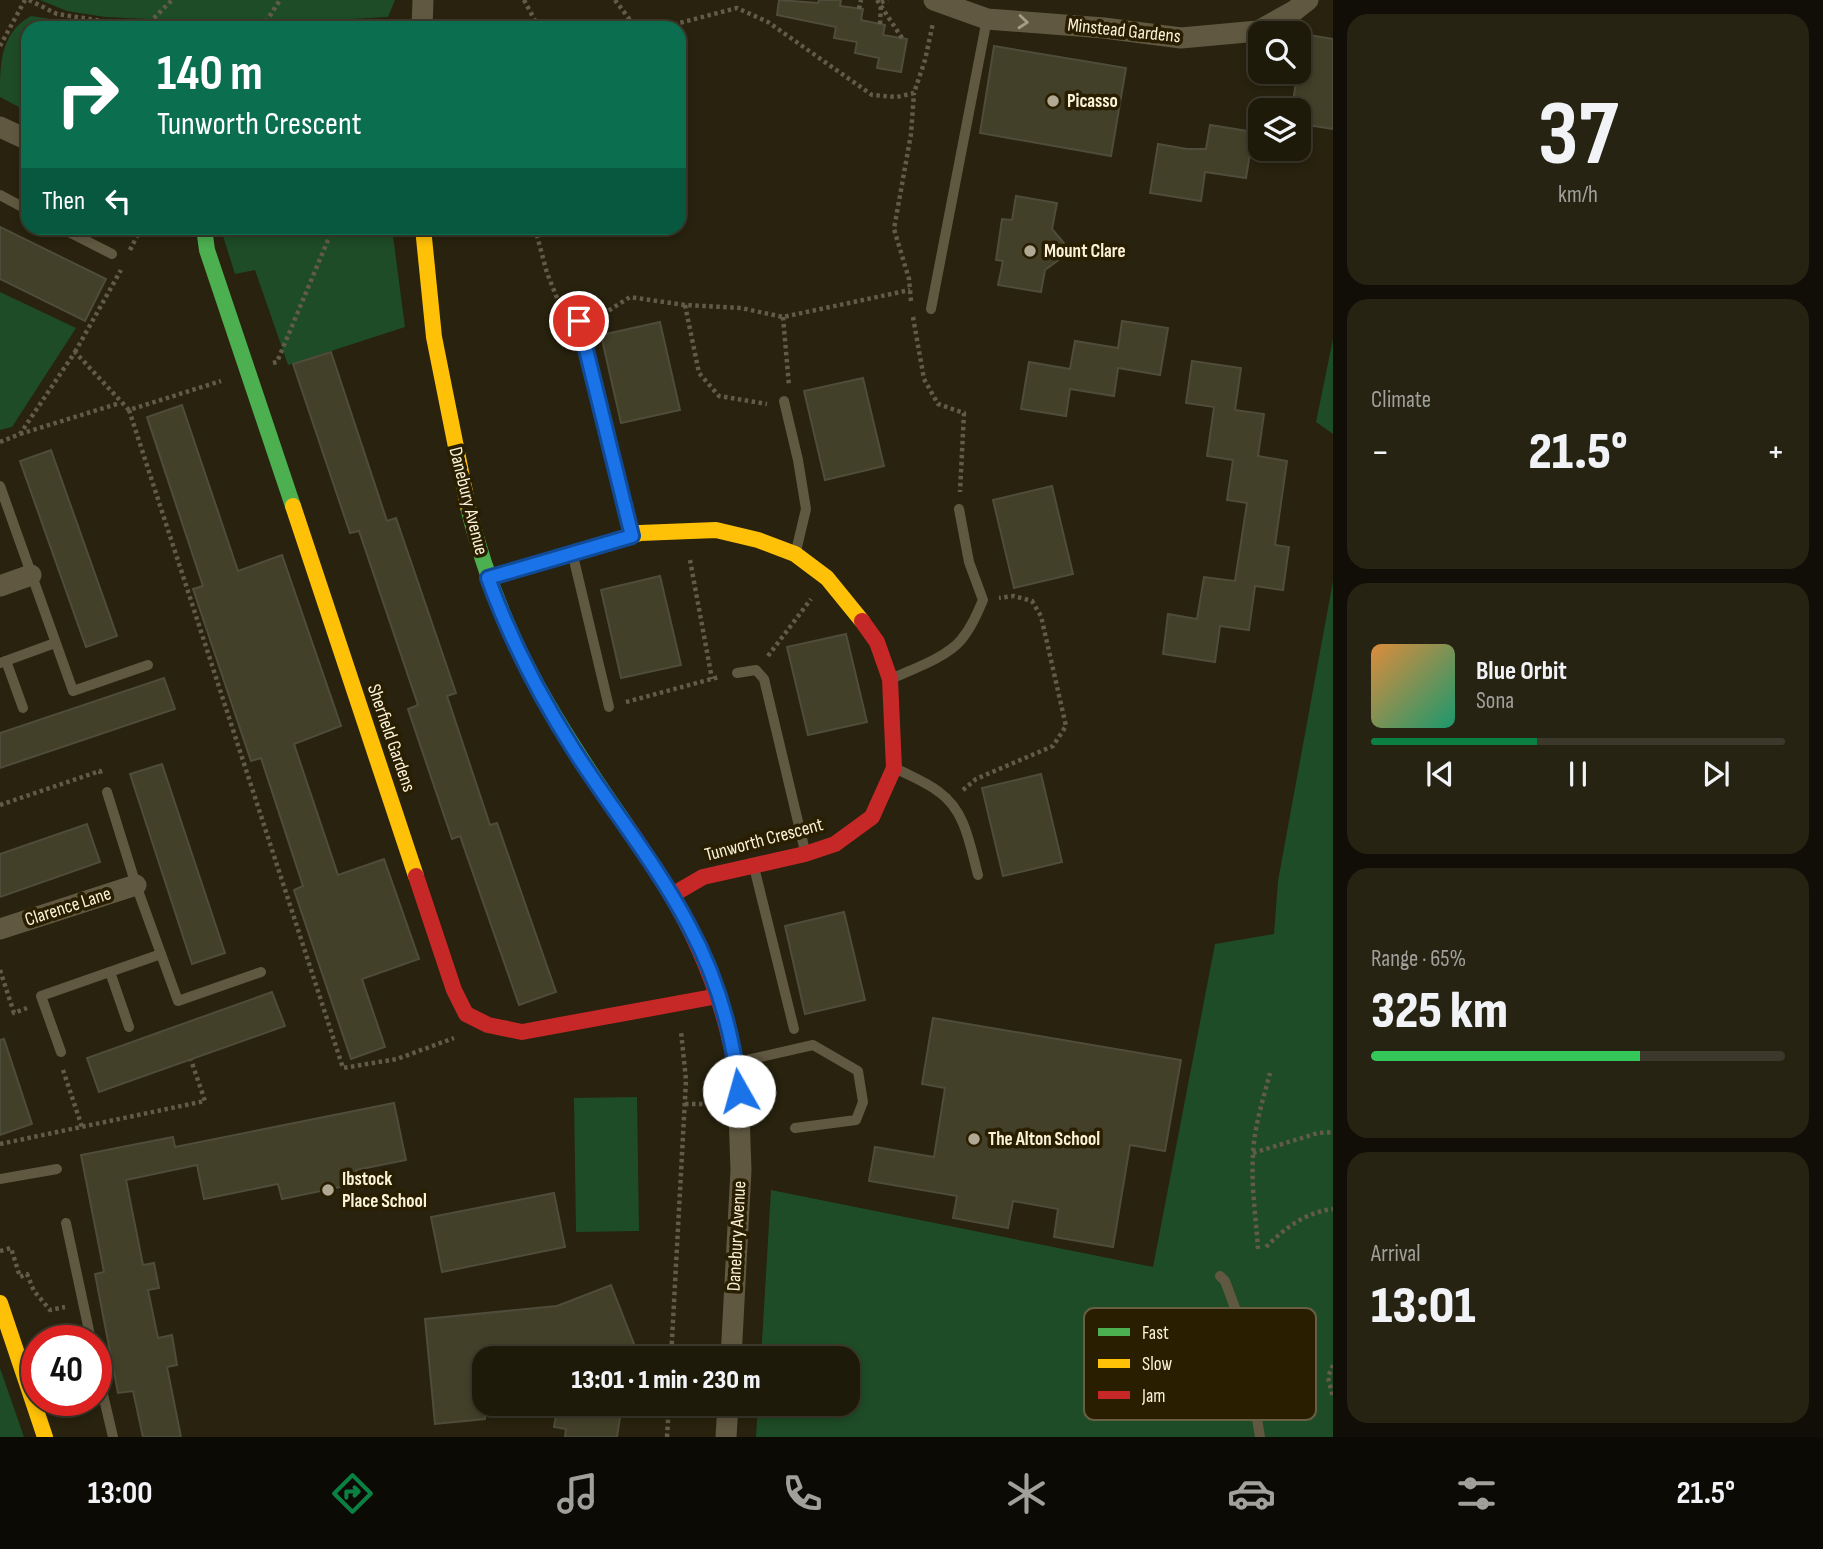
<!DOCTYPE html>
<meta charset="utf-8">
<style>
:root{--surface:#1e1a0a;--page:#262313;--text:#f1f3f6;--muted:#a1a19c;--line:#3c382b;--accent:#0b8043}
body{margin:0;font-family:"Sofia Sans Condensed",sans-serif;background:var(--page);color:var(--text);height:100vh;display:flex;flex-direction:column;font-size:26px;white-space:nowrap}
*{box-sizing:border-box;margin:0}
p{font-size:23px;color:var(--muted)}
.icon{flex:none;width:38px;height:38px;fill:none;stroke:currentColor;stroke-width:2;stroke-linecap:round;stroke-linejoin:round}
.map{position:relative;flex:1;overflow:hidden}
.panel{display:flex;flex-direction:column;gap:14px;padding:14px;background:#100e06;width:490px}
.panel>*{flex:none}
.top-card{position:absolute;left:21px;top:21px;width:665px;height:214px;border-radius:21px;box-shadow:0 4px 10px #0003,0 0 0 2px var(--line);background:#0b6e4f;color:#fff;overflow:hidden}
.buttons{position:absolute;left:1248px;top:21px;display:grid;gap:14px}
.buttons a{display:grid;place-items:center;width:63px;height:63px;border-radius:14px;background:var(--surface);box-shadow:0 4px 10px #0003,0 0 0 2px var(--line);font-size:35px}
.speed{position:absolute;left:21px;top:1325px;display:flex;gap:14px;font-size:35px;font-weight:700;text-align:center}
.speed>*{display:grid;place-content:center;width:91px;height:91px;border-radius:50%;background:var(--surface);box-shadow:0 4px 10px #0003,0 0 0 2px var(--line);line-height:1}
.speed .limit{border:10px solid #d22;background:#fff;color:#111}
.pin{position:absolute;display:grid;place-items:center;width:60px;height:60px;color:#fff;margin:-30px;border:4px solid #fff;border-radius:50%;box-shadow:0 2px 7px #0007}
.me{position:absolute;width:77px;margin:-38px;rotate:353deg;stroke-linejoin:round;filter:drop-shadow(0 0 5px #0008)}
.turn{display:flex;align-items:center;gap:24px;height:147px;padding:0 21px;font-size:32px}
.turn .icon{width:91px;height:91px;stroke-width:2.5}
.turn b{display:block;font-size:49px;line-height:60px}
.then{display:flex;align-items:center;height:66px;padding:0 21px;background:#0003;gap:14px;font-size:26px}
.big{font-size:52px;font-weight:800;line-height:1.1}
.panel .tile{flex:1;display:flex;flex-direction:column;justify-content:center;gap:10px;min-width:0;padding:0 24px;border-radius:21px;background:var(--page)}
.panel .dial{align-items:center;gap:0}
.dial b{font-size:91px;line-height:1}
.song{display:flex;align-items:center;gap:21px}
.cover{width:84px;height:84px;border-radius:10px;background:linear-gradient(135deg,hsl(30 70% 55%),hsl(160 70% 35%))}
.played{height:7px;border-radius:4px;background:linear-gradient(90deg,var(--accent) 40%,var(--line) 40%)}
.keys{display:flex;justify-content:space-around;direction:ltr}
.heat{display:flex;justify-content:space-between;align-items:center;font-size:38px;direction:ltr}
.charge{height:10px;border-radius:5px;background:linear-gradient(90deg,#34c759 65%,var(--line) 0)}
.trip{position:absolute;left:472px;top:1346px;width:388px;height:70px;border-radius:21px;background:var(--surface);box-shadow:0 4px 10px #0003,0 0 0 2px var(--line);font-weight:800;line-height:70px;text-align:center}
.tab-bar{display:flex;height:112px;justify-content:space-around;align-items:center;background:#0c0a04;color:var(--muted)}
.tab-bar .icon{width:49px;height:49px}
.tab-bar .selected{color:var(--accent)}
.tab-bar b{font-size:32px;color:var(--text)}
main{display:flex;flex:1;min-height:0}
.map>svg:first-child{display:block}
.green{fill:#1e4c26}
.building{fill:#434029;stroke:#4e4c3a;stroke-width:2}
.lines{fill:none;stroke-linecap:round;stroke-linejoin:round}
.path{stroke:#625b48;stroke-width:4.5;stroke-dasharray:3.5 3.5;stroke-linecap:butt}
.lane{stroke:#615841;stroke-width:10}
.street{stroke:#615841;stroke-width:21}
.fast{stroke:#4caf50;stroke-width:16}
.slow{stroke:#ffc107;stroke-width:16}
.jam{stroke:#c62828;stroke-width:16}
.oneway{stroke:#a69d86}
.route-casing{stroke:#114b97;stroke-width:18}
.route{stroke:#1a73e8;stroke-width:12}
.poi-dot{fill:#b1a993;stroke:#291e00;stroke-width:2.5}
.labels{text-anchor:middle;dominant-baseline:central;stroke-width:7;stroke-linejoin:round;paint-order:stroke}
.street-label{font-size:19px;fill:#fbf2da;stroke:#291e00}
.poi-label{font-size:19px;font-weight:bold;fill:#fbf2da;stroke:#291e00;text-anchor:start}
.key{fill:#291e00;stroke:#685e41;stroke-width:2}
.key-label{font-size:19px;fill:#fbf2da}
</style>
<main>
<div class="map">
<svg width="1333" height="1437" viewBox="0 0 1333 1437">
<rect width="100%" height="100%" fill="#28220e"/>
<g class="green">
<path d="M40,0h355l-7,17 -74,4 -57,7h-36l-53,-8 -63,-3 -38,-6z"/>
<path d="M31,16l81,12h-84v84l-28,-15c0,-33 0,-64 31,-81z"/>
<path d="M227,228h165l13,99 -117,38 -33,-95 -20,4 -12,-38z"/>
<path d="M0,292l76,36 -64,99 -12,3z"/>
<path d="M1333,339v95l-17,-12z"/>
<path d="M1333,581v856h-577l2,-33h91v-46h-88l10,-168 382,77 62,-323 59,-10 4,-53z"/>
<path d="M637,1097l2,134 -63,1 -2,-134z"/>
<path d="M0,1368l24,69h-24z"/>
</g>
<g class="building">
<path d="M779,0l39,3 1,-3h22l-1,6 23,3 -2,11 24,5 -2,10 24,4 -6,33 -24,-4 2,-10 -24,-5 2,-11 -23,-4 2,-11 -59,-12z"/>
<path d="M1303,34l30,5v90l-32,-5 -3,17v-31h-38v38l-9,-1 -5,31 -41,-6 -4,29 -51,-8 8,-49 29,5h19l4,-24 44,7 4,-29 34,6z"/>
<path d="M994,46l132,22 -15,88 -131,-23z"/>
<path d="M1262,149h35l-1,6z"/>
<path d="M1016,196l41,7 -5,26 12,14 -4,16 -15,11 -4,22 -43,-7 5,-24 -7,-1 6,-41 10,1z"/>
<path d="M0,227l106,52 -21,42 -85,-42z"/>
<path d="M1122,321l46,7 -8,47 -42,-7 -4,28 -44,-7 -4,27 -45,-7 8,-47 41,7 5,-28 43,7z"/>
<path d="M660,322l20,88 -59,13 -20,-88z"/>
<path d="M331,352l56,169 9,-3 60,175 -9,3 43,129 7,-2 59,169 -37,13 -59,-169 -8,3 -44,-130 10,-4 -59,-174 -9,2 -57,-169z"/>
<path d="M1192,361l49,7 -6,42 29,4 -6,42 29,5 -12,84 14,2 -6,43 -28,-4 -6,44 -29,-4 -5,36 -52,-8 5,-40 29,5 7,-42 31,4 12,-78 -20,-3 6,-40 -26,-4 7,-49 -28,-4z"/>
<path d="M863,378l21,88 -59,14 -21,-89z"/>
<path d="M182,405l56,166 44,-16 59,171 -47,18 44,131 46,-16 35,100 -57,20 23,68 -34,12 -57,-169 9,-4 -42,-128 -10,3 -58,-172 10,-3 -56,-169z"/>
<path d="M51,450l66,186 -31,11 -66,-186z"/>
<path d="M1052,486l21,88 -59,14 -21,-88z"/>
<path d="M660,576l21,89 -60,13 -20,-88z"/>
<path d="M846,634l21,88 -59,13 -21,-88z"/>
<path d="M164,678l11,31 -175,59v-35z"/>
<path d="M162,764l63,189 -33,11 -62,-190z"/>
<path d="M1041,774l21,88 -59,14 -21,-88z"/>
<path d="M87,824l13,38 -100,35v-43z"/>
<path d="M844,912l21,88 -60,14 -20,-88z"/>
<path d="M272,992l13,34 -186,66 -12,-34z"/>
<path d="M933,1018l248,42 -16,91 -35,-6 -17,102 -59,-10 4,-28 -45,-8 -5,27 -55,-10 4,-22 -88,-15 6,-34 59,10 11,-69 -23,-4z"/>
<path d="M4,1039l28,85 -32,11v-95z"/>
<path d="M394,1103l12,57 -50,10 3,13 -77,16 -4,-15 -74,15 -7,-34 -71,15 17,85 11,-2 5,25 -11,2 10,48 14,-3 5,30 -10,2 14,70h-38l-10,-46 -15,2 -23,-119 9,-2 -23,-117 92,-18 2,10z"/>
<path d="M554,1193l11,54 -123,25 -11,-55z"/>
<path d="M611,1285l23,59 -20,8 1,6h-130v61l-50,5 -10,-105 132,-13z"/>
<path d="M558,1404h64l-5,33h-52l1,-8 -12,-2z"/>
</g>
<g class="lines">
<g class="path">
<path d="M29,0l28,14 91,14"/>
<path d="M524,0l15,28"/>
<path d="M615,0l21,28"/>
<path d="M877,0l25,38"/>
<path d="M881,2l7,-2"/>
<path d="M859,9l2,-9"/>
<path d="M880,24l1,-21"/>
<path d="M144,28l28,-28"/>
<path d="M262,28l18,-28"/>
<path d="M335,28l63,-6"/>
<path d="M660,28l77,-20 31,14 104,73 25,2 17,-4 11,-33 8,-37"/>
<path d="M0,46l25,-46"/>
<path d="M535,228l12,45 16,40"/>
<path d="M130,250l11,-22"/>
<path d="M911,301l-2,-22 -15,-50 17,-95 3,-41"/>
<path d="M685,305l14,68 20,23 48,8"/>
<path d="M783,317l6,69"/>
<path d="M913,317l11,62 14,25 26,9 -4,79"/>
<path d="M597,318l33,-21 55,8 56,3 42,9 127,-27"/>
<path d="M75,352l46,-82"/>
<path d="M273,363l4,-1 56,-134"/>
<path d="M129,410l214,658 54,-9 57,-21"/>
<path d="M20,434l100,-31"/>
<path d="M0,442l20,-8 55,-82 54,58 92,-29"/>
<path d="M690,560l22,119"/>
<path d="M768,656l43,-57"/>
<path d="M626,702l93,-25"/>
<path d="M963,790l13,-11 77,-33 13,-20 -25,-110 -9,-15 -18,-5 -15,2"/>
<path d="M0,805l100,-34 1,4"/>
<path d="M0,970l14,43 13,-5"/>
<path d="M63,1070l19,57"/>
<path d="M685,1104h29"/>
<path d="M0,1144l205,-43 -14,-41"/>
<path d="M1253,1153l65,-20 15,-1"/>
<path d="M1266,1247c19,-19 40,-35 67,-38"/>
<path d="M1258,1249c-2,-31 -7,-63 -5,-94 1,-28 10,-55 17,-82"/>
<path d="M0,1251l11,-3 9,29 7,-3 7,17 16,19 15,-3"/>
<path d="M671,1358l15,-278 -5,-49"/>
<path d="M1333,1365l-5,12 5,21"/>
<path d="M667,1437l2,-33"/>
</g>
<g class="lane">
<path d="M0,195l28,15"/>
<path d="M61,228l51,26"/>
<path d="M931,309l56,-290"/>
<path d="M579,321l52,212"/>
<path d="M784,401l14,59 8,49 -10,42"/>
<path d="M0,486l73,205 75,-26"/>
<path d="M573,556l36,151"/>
<path d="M6,661l17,47"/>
<path d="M0,663l55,-20"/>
<path d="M737,673l19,-3 8,9 41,172"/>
<path d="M893,678c20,-9 54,-21 68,-38 10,-12 16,-26 22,-40l-14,-38 -10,-53"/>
<path d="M895,768c15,8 31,14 44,24 27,19 31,54 39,83"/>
<path d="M107,792l29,93 42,116 83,-29"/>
<path d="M754,867l40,162"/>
<path d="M110,972l19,55"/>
<path d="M61,1052l-20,-56 120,-42"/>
<path d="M738,1062l75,-17 45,26 5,31 -7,18 -61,8"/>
<path d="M0,1179l57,-10"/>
<path d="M66,1223l25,117"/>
<path d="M1220,1276l5,5 16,43 19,113"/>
<path d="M96,1365l17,72"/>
</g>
<g class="street">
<path d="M934,0l53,19 117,9 77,10 77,-7 36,-20 14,-11"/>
<path d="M422,28l1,-28"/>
<path d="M0,127l28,13"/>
<path d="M0,586l31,-11"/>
<path d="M0,929l136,-44"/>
<path d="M731,1358l10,-188 -2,-57"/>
<path d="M726,1437l2,-33"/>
</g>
<g class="fast">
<path d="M204,228l3,22 86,256"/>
<path d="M468,507c31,126 84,212 157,316"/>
</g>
<g class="slow">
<path d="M423,228l11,109 34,170"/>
<path d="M293,506l123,370"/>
<path d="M488,578l152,-45 76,-3 42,10 37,14 32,24 35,43"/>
<path d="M0,1303l45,134"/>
</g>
<g class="jam">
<path d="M625,823c59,85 101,164 114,268"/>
<path d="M416,876l38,114 12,24 22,11 34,7 196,-36"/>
<path d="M672,895l31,-18 102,-23 30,-10 37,-27 22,-49 -4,-89 -13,-37 -15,-21"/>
</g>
</g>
<defs><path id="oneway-chevron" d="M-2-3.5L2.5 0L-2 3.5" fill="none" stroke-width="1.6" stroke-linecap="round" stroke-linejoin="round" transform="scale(1.75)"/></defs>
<use class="oneway" href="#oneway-chevron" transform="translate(1023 22) rotate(5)"/>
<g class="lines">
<g class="route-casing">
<path id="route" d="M579,321l53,215 -144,42c22,61 51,117 86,172 37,58 81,112 114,174 28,51 45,110 51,167"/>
</g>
<use href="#route" class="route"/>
</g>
<g class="poi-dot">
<circle cx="1053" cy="101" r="7"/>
<circle cx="1030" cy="251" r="7"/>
<circle cx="974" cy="1139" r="7"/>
<circle cx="328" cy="1190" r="7"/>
</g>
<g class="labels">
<g class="street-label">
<text transform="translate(1124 31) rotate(6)">Minstead Gardens</text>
<text transform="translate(468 501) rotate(76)">Danebury Avenue</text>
<text transform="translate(391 738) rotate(71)">Sherfield Gardens</text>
<text transform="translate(764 840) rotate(-15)">Tunworth Crescent</text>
<text transform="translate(68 907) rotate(-18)">Clarence Lane</text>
<text transform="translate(737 1236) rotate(-87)">Danebury Avenue</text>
</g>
<g class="poi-label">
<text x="1067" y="101">Picasso</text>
<text x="1044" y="251">Mount Clare</text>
<text x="988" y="1139">The Alton School</text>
<text x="342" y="1179">Ibstock<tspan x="342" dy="22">Place School</tspan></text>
</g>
</g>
<rect x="1084" y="1308" width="232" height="112" rx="10" class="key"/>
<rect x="1098" y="1328" width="32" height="8" fill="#4caf50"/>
<rect x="1098" y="1359" width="32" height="9" fill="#ffc107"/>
<rect x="1098" y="1391" width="32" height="8" fill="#c62828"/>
<g class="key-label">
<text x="1142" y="1339">Fast</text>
<text x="1142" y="1370">Slow</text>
<text x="1142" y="1402">Jam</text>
</g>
</svg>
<div class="buttons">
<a><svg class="icon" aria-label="search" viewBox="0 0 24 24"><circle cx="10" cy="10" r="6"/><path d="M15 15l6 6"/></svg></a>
<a><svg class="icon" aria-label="layers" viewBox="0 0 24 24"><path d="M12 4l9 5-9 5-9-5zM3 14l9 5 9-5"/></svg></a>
</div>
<div class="speed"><div class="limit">40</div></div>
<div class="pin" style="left:579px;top:321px;background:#d93025"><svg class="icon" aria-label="arrive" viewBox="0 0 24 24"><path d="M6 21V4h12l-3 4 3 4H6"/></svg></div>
<svg class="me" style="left:739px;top:1091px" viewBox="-20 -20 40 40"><circle r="19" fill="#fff"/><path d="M0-13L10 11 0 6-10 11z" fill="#1a73e8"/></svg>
<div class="trip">13:01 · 1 min · 230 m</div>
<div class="top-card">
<div class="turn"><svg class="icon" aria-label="right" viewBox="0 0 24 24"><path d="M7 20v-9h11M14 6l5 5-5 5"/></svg><div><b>140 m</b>Tunworth Crescent</div></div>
<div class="then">Then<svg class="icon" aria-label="left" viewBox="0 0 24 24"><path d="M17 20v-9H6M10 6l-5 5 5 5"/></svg></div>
</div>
</div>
<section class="panel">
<div class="tile dial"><b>37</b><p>km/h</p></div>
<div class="tile"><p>Climate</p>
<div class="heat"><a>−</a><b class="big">21.5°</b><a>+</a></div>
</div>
<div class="tile">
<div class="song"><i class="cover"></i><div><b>Blue Orbit</b><p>Sona</p></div></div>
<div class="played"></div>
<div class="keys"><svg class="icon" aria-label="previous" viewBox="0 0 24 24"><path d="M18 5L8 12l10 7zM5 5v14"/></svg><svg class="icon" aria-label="pause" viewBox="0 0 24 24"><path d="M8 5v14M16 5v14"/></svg><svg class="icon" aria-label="next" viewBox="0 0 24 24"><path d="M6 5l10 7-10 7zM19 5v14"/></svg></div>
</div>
<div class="tile"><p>Range · 65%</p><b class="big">325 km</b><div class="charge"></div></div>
<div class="tile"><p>Arrival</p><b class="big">13:01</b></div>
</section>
</main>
<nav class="tab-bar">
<b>13:00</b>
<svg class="icon selected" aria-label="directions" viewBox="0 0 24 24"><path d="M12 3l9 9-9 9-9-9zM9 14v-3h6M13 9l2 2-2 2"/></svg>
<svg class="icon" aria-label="music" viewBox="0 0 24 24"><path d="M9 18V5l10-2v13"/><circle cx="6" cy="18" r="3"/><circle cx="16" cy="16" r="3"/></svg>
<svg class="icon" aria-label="phone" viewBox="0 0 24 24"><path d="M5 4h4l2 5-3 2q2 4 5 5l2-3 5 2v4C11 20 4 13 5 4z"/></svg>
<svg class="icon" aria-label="climate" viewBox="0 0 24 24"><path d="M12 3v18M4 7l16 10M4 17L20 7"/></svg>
<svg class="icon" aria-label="car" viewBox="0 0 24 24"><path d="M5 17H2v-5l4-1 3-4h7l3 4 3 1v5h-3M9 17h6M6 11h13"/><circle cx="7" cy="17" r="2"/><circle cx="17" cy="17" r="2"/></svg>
<svg class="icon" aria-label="filters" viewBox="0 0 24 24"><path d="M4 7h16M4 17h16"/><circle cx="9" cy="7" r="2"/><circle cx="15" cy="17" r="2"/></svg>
<b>21.5°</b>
</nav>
